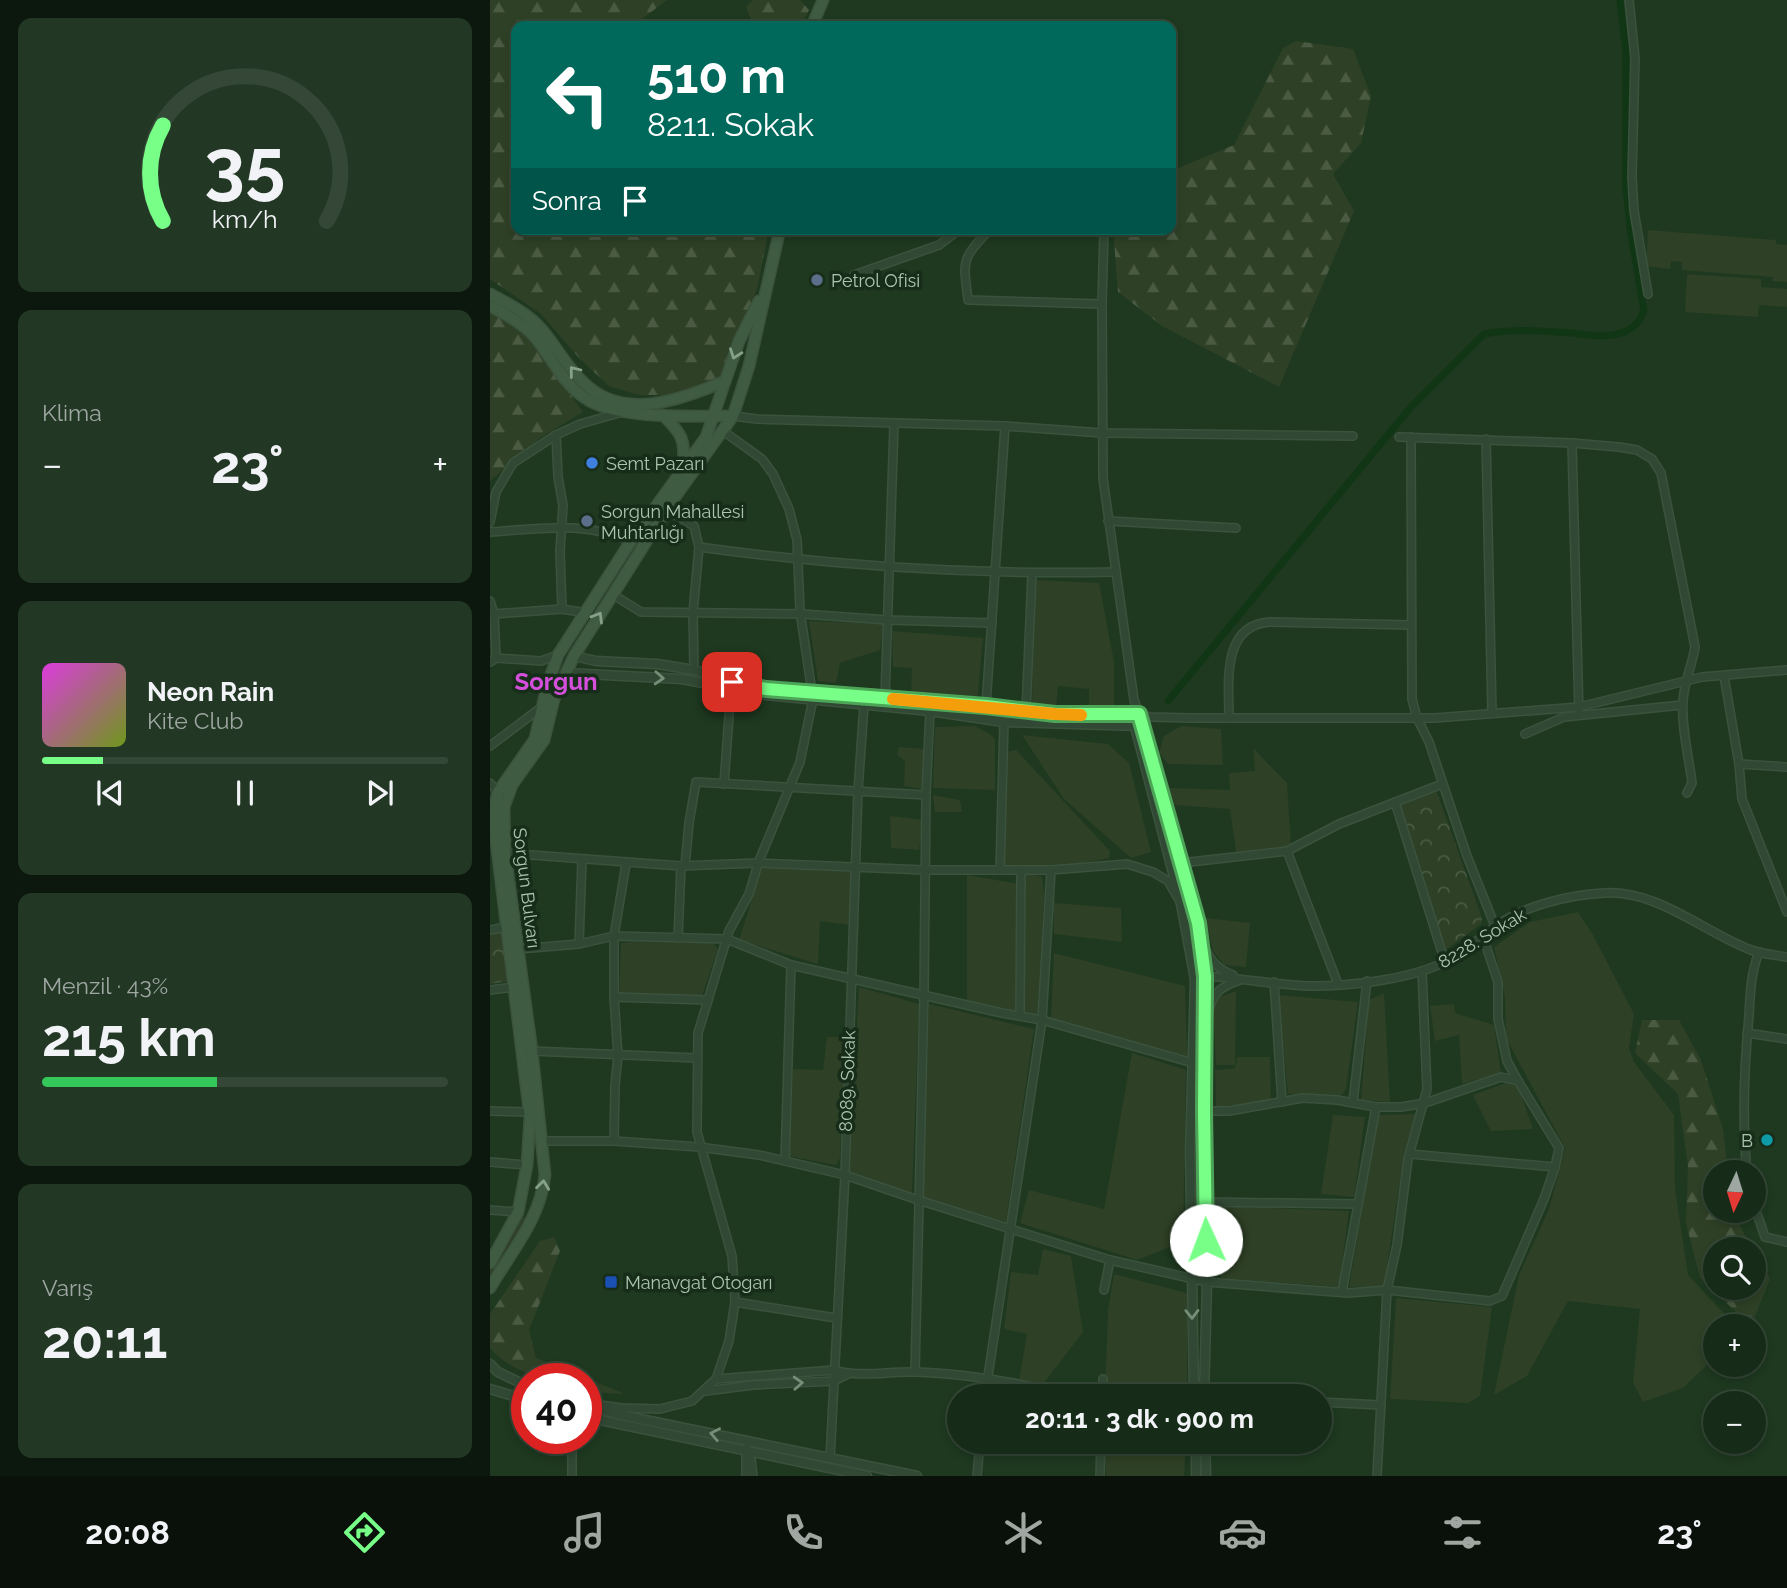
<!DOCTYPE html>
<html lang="tr">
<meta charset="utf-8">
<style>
:root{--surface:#162b18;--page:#233725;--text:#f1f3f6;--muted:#9ea7a2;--line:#354737;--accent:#7f8}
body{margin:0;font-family:Raleway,sans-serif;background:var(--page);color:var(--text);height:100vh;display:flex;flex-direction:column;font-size:26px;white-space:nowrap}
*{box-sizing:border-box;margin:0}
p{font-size:23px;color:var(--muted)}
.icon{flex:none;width:38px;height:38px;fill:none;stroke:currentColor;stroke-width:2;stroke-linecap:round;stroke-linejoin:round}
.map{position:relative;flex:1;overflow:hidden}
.panel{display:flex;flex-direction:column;gap:18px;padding:18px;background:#0c180d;width:490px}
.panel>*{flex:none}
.banner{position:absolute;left:21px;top:21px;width:665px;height:214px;border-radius:14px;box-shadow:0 4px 10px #0003,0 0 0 2px var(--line);background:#00695c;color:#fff;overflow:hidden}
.needle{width:46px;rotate:184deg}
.fabs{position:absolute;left:1213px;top:1160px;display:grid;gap:14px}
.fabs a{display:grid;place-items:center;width:63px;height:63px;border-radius:50%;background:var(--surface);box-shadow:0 4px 10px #0003,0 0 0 2px var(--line);font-size:35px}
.speed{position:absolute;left:21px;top:1363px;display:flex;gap:14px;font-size:35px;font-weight:700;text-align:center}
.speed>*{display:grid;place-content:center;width:91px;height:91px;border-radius:50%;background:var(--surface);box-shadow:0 4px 10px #0003,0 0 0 2px var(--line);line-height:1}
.speed .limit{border:10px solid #d22;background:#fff;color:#111}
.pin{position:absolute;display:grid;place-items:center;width:60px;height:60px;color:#fff;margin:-30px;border-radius:14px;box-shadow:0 4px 10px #0006}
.me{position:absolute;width:77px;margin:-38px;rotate:358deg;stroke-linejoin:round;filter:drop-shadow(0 0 5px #0008)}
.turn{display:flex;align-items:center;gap:24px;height:147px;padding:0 21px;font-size:32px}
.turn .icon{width:91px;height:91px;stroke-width:2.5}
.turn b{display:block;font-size:49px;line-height:60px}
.then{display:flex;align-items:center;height:66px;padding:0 21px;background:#0003;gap:14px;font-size:26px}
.big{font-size:52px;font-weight:700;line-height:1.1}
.panel .tile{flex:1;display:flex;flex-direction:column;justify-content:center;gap:10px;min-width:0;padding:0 24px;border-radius:14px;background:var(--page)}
.panel .dial{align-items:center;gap:0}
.dial svg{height:182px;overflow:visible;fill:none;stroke:var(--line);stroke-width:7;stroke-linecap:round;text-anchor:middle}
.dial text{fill:var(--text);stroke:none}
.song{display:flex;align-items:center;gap:21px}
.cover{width:84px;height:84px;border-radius:10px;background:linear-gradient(135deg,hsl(300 70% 55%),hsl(80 70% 35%))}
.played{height:7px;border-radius:4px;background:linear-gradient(90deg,var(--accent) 15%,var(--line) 15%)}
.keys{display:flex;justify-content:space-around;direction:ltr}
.heat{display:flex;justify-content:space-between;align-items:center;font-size:38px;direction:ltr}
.charge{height:10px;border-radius:5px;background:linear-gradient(90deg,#34c759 43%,var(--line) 0)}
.trip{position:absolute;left:457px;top:1384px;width:385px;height:70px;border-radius:35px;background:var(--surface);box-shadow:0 4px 10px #0003,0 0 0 2px var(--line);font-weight:700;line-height:70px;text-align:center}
.tab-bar{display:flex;height:112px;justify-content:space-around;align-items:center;background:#09110a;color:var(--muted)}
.tab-bar .icon{width:49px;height:49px}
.tab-bar .active{color:var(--accent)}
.tab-bar b{font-size:32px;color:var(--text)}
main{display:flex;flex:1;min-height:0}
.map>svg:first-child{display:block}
.grass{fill:#2e4026}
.forest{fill:url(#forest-firs)}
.park{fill:url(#park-crowns)}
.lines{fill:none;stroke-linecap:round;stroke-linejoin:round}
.canal{stroke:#113615;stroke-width:7}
.minor-casing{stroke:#3b523d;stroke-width:10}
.tertiary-casing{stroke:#3b523d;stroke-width:11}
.secondary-casing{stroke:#3b523d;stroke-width:13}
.minor{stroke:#314934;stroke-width:7}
.tertiary{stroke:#314934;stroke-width:8}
.secondary{stroke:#3f5c43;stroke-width:10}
.oneway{stroke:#85a189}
.oneway2{stroke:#748e78}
.route-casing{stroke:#4da658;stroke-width:18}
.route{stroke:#7f8;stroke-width:12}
.slow{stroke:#f59e0b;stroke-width:12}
.service-dot{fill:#5c6f8a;stroke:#172d19;stroke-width:2.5}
.shop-dot{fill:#3f7fe0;stroke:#172d19;stroke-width:2.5}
.culture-dot{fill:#0f9aa8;stroke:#172d19;stroke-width:2.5}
.transit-dot{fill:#1a4fb4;stroke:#172d19;stroke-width:2.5}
.labels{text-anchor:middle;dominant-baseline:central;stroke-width:7;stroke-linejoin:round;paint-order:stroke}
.poi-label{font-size:18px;fill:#abc6af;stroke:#172d19;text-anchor:start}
.street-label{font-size:18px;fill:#abc6af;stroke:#172d19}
.district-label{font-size:24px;font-weight:bold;fill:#d54fdd;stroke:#172d19}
</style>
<main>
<section class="panel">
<div class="tile dial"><svg viewBox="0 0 100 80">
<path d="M14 69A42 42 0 1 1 86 69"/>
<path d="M14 69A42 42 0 0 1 14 27" stroke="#7f8"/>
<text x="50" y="56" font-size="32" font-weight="700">35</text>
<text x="50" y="72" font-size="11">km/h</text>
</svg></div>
<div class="tile"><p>Klima</p>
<div class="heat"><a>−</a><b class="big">23°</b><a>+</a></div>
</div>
<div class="tile">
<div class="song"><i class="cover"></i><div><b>Neon Rain</b><p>Kite Club</p></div></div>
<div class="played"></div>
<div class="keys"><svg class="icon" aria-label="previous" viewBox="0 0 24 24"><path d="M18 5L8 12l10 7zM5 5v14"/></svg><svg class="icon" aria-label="pause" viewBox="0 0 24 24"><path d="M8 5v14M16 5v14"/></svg><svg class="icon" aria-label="next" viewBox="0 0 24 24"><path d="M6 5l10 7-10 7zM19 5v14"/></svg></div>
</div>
<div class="tile"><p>Menzil · 43%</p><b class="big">215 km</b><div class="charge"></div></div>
<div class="tile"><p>Varış</p><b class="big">20:11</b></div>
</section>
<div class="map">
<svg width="1297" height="1476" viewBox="0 0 1297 1476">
<defs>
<pattern id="forest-firs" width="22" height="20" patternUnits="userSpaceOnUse" patternTransform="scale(1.75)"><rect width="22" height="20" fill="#2e4026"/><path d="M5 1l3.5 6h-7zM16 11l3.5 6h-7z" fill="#4a5a43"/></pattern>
<pattern id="park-crowns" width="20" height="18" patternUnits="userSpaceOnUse" patternTransform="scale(1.75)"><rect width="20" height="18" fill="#2e4026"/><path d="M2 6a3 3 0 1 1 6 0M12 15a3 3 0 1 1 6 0" fill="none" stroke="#4a5a43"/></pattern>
</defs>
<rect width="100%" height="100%" fill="#1e3920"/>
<g class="grass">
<path d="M1158,230l128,10v4l11,1v37l-14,-1v-4l-91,-7v-8l-11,-1 -1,8 -24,-3z"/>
<path d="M1197,274l74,5v8l26,2v18l-28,-2 -1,12 -73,-5z"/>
<path d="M544,580l65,3 15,79v47l-25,3v-23l-31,-3 -2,24 -24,-2z"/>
<path d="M319,621l74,3 -3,26 -40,13 -4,20 -18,-2z"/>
<path d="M402,631l91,7 -6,64 -66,-6 1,-28 -19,-1z"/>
<path d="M485,726l15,8 5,5v51l-62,-2 2,-61z"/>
<path d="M691,726l40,3 2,36 -55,-1 -9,-11 5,-17z"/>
<path d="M532,735l86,9 21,19 22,89 -20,6 -67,-59z"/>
<path d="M409,747l27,2 -4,40 -18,-3 1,-25 -8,-6z"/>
<path d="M763,748l34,35 4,63 -55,6 -6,-43 -56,-4 -5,-17 61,2 -1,-17 26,-2z"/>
<path d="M526,750l94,101 -1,7 -40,8 -66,4 3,-118z"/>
<path d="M443,795l27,5 2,12h-27z"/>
<path d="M400,816l34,4 -5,30 -28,-2z"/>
<path d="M272,868l90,4 -2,53 -30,-4 -2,43 -79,-24z"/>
<path d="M543,874l9,3 2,16 -5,122 -14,-3v-137z"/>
<path d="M477,875l53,9 -5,127 -48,-11z"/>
<path d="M564,903l67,5 1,34 -68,-8z"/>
<path d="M1088,912l15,23 41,79 -5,34 5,14 40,53 1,74 13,86 48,51h-21v37h-6l-26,25 -40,14 -10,-19 7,-74 -72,-8 -41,75 -33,19 25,-120 30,-66 16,-61 -59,-110 -1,-41 -11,-50 36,-25z"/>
<path d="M715,918l45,5 -4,44 -22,-2 -11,-14z"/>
<path d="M139,942l84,1 5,6 -16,47 -83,-2 2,-51z"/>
<path d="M564,953l131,33 2,71 -136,-37z"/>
<path d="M369,987l60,17 -7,190 -63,-23z"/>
<path d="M746,991l-1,74h-19l-3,-60 4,-7z"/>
<path d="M894,993l6,109 -29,-2 8,-100z"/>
<path d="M788,995l80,7 -12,87 -6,8 -52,-3z"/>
<path d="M439,1004l105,25 -28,193 -83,-25z"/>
<path d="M964,1004l1,9 39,12 7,48 -39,11 -3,-49 -24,6 -5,-35z"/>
<path d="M337,1037h18l-5,121 -4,7 -48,-9 5,-87 30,1z"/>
<path d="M642,1053l54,17 -3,172 -46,18 -117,-37 9,-33 75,19z"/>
<path d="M747,1057h33l1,44 -55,6 -1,-37 20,-2z"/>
<path d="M1016,1083l12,3 15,43 -42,2 -18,-36z"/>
<path d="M927,1114l-13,40 -20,132 -35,1 29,-172z"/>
<path d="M843,1115l32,2 -11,80 -33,-3z"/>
<path d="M727,1206l132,5 -10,76 -118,-9z"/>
<path d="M29,1217h11l-40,62v-9z"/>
<path d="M553,1249l28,7 12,76 -39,51 -25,-3 8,-46 -23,-5 7,-57 27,3z"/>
<path d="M624,1274l73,19v103h-82l3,-86z"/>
<path d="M906,1298l96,9 -12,89 -12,7 -78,-4z"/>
<path d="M615,1442h81l-2,34h-78z"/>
</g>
<g class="forest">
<path d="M0,0h177l-25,19v7h-126v203h253l-12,60 -37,88 -50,18h-31l-30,-9 -30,-28 -38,-44 -51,-35z"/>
<path d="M263,0h47l9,10 -8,16h-47l-8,-19z"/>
<path d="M806,41l57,8 18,47 -10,47 -28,31 21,37 -75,176 -117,-61 -44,-34 -5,-63h58v-58l63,-26 49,-97z"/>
<path d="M0,312l33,20 16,18 44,62 -43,26 -50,43z"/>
<path d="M1152,1020h37l22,40 22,69 5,43h-13v39h17l21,39h-38v38h39v-38l16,29 -19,47 -51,-48 -14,-55 2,-57 -10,-72 -43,-41z"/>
<path d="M64,1237l6,14 -31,79 7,28 89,36 -39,-2v-13c-37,0 -69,-1 -96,-31v-34l50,-73z"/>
</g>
<g class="park">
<path d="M946,790l46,128 -1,6 -37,27 -43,-145z"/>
<path d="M11,932l9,49 -20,3v-50z"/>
</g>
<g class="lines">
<path class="canal" d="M678,701l243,-294 73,-73c29,-6 59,-3 88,-1 17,2 38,6 54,-2 10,-4 14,-11 18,-20l-14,-83 -4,-41v-134l-6,-53"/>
<g class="minor-casing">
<g id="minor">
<path d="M1139,0l6,58 -3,119 2,34 14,83"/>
<path d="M500,229c-29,31 -27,30 -22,71l134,4 1,174 31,222 5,14 11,3 40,1h245l144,-11 123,-30 85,-7"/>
<path d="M364,275l85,-30 21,-16"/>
<path d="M612,304l2,-75"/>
<path d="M243,416l24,3 248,7 97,7 251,3"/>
<path d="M66,435l2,42 5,28 -3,46 2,58"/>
<path d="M909,437l173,6 47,4 18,3 15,9 9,14 34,174c-3,19 -11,35 -12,54 -2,26 6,56 9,82l-5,10"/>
<path d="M921,437l1,262 5,19 12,24 38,114 28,70"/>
<path d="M996,439l6,273"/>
<path d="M1082,443l7,272"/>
<path d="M177,510l27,16 5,21 -6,66 1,57"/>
<path d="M618,521l128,7"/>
<path d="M0,522l6,-30 17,-29 43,-28 24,-11 39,-11"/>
<path d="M0,532c47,-3 98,-12 141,10"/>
<path d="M209,547c137,19 277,28 416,25"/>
<path d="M122,594l29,18 161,2 86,6 104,3"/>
<path d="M0,601l4,13 2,44"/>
<path d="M4,614l68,-5 24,4"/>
<path d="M0,662l6,-4 45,3 17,-6"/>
<path d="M1234,676l15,88 48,3"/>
<path d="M395,698l9,-274"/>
<path d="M496,706l19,-280"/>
<path d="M536,711l6,-137"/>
<path d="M739,718c0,-35 -8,-93 41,-96l141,3"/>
<path d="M1035,734l39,-17 118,-12"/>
<path d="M0,746l53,-40"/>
<path d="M1249,764l3,35 45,113"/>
<path d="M0,783l8,9"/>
<path d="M234,784l7,-95"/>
<path d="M905,802l50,160"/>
<path d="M797,851l51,133"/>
<path d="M15,853l176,13 77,-3 167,7h126l76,-6 26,8 15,9 11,19"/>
<path d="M691,863l106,-12 52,-27 103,-40"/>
<path d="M195,866l4,-43 7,-41 230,13"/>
<path d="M510,870l4,-148"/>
<path d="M0,930l17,-3"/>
<path d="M993,937l15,45v37l9,42 11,20"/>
<path d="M188,938l3,-72"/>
<path d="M713,942c5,17 14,27 30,33"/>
<path d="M89,944l3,-84"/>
<path d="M29,949l60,-5 35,-8 113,3 64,26 211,48 40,7 151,43"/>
<path d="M715,976c35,2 71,9 106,10 41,0 93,-6 130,-22 21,-9 35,-23 52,-36 30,-22 74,-33 111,-35 54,-3 98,38 147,57 11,4 24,5 36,7"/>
<path d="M784,982l8,120"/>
<path d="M0,990l24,-3"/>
<path d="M124,997l94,3"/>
<path d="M530,1016l1,-146"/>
<path d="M717,1018c5,-24 10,-30 33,-38"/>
<path d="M1257,1033l40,6"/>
<path d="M42,1051l165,7"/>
<path d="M863,1102l14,-121"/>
<path d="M0,1111l39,1"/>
<path d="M714,1111h25l74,-13 34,2 39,7h25l24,-4 76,-26 17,4 41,67 -4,19"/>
<path d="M53,1141h71l85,6 60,8 86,20 73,25 192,60 97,22 141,11 39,-3 103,11 12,-5 42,-97 11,-32 -145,-13"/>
<path d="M124,1141l1,-56 3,-29 -4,-59v-61l12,-72"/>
<path d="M295,1161l6,-196"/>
<path d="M0,1162l37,3"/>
<path d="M1257,1172c-5,-51 -3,-104 2,-156 1,-21 2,-44 10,-64"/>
<path d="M715,1202l153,2"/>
<path d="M1264,1205l11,32 22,5"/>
<path d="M0,1210l28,2"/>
<path d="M614,1290l6,-30"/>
<path d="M852,1292l34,-185"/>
<path d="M245,1302l101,16"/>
<path d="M425,1372l9,-378 2,-199 4,-84"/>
<path d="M226,1379l118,-9c26,8 54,1 81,2 43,1 86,8 128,17"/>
<path d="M216,1391l47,-6 81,-4 14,-7"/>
<path d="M495,1396l57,-376 9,-150"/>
<path d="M612,1396l1,-17"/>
<path d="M830,1402l61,3"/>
<path d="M102,1404l30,4 38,1 32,-8 24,-22 13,-38 6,-39 -3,-46 -35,-124 1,-99 31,-102 20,-37 10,-33 41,-99 13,-63 -13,-88 -3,-71 -8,-31 -16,-35 -11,-15 -39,-28"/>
<path d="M82,1438v38"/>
<path d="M256,1448v28"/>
<path d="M256,1451l5,8 2,17"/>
<path d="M340,1458l15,-283 13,-384 6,-86"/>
<path d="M487,1476l3,-34"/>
<path d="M610,1476l1,-34"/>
<path d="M887,1476l10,-186 10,-45 11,-86 19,-70 -5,-118"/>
</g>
</g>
<g class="tertiary-casing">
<g id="tertiary">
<path d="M84,656l22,5 61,3 37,6 72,19 220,17 69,8h84l59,209 7,53 -1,135 3,171 -3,114"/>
<path d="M76,673l116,6 84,16 164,16 74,11 134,4"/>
<path d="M642,715l49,189 14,75 -5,174 4,243"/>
<path d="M0,1364l8,8 29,14"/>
<path d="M0,1389l37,11"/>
<path d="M96,1405l30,9 301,62"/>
<path d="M96,1417l281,59"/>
<path d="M706,1442v34"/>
<path d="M715,1442l1,34"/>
</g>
</g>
<g class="secondary-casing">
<g id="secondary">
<path d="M322,26l11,-26"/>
<path d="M0,294c19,10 39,20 53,37 13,16 24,36 40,51 39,40 98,18 142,-1"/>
<path d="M0,306c15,8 32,17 44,30 17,20 29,48 51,62 31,22 109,18 148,18"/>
<path d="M173,415c18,18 23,24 20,51"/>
<path d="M0,1263l28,-51 9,-47 3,-47 -35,-285v-29l3,-12 37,-53 12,-53 11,-31 71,-111 77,-107 33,-96 20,-40"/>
<path d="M0,1288c22,-38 50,-68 55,-113l-13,-124 -27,-198 -1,-46 8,-22 32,-45 10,-41 20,-43 96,-152 63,-88 16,-50 31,-137"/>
</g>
</g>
<use href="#minor" class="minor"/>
<use href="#tertiary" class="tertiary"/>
<use href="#secondary" class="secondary"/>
</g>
<defs><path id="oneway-chevron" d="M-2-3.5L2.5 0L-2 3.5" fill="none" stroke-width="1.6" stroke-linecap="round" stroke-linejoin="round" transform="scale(1.75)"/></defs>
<g class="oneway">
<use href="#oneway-chevron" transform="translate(245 354) rotate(110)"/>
<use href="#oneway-chevron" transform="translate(84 371) rotate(-128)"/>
<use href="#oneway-chevron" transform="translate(108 617) rotate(-59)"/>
<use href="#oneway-chevron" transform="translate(53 1185) rotate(-83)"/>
</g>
<g class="oneway2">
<use href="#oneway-chevron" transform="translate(169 678) rotate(3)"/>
<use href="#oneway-chevron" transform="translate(702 1314) rotate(89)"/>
<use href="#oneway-chevron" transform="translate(308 1383) rotate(-3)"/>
<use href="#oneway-chevron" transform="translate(225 1434) rotate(-169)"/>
</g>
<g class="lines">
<g class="route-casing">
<path id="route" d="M242,682l34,7 220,17 69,8h84l59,209 7,53 -1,135 2,129"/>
</g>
<use href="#route" class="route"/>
<path class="slow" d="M403,699l162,15 26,1"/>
</g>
<g class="service-dot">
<circle cx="327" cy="280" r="7"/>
<circle cx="97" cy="521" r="7"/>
</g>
<circle class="shop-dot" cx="102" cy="463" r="7"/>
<circle class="culture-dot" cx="1277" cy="1140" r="7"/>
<rect class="transit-dot" x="114" y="1275" width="14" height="14" rx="3.5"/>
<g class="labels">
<g class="poi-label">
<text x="341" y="280">Petrol Ofisi</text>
<text x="116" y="463">Semt Pazarı</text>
<text x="111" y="511">Sorgun Mahallesi<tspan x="111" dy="21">Muhtarlığı</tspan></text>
<text x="1263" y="1140" text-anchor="end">B</text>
<text x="135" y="1282">Manavgat Otogarı</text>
</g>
<g class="street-label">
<text transform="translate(37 888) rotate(83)">Sorgun Bulvarı</text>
<text transform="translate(992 938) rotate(-31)">8228. Sokak</text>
<text transform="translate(357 1081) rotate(-88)">8089. Sokak</text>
</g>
<g class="district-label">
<text x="66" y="681">Sorgun</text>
</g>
</g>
</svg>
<div class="fabs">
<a><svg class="needle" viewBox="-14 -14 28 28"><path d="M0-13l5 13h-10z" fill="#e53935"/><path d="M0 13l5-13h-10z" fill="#9ea7a2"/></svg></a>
<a><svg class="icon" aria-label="search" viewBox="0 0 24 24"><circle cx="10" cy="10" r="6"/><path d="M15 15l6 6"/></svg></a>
<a>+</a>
<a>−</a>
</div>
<div class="speed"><div class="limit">40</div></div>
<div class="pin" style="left:242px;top:682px;background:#d93025"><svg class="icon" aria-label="arrive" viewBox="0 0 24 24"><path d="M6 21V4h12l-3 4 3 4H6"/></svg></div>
<svg class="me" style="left:716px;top:1240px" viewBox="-20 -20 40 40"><circle r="19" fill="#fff"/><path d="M0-13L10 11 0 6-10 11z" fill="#7f8"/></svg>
<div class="trip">20:11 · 3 dk · 900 m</div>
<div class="banner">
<div class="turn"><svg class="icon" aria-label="left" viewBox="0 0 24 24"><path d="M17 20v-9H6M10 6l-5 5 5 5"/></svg><div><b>510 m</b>8211. Sokak</div></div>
<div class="then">Sonra<svg class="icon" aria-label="arrive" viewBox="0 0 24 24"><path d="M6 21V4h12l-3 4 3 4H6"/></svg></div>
</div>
</div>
</main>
<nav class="tab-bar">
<b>20:08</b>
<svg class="icon active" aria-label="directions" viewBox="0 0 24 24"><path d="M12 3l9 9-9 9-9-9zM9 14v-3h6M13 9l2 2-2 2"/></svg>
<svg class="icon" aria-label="music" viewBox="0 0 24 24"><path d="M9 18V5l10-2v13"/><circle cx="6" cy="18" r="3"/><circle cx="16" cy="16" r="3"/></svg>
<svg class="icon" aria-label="phone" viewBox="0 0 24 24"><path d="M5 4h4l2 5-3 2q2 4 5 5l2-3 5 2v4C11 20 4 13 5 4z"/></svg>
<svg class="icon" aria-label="climate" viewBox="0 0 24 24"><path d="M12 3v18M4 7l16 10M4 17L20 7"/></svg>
<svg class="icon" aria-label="car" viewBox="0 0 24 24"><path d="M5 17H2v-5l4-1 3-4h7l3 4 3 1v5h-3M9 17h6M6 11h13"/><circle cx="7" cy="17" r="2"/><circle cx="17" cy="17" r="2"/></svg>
<svg class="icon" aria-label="filters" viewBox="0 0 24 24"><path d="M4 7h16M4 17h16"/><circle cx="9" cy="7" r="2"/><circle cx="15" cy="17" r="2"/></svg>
<b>23°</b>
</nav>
